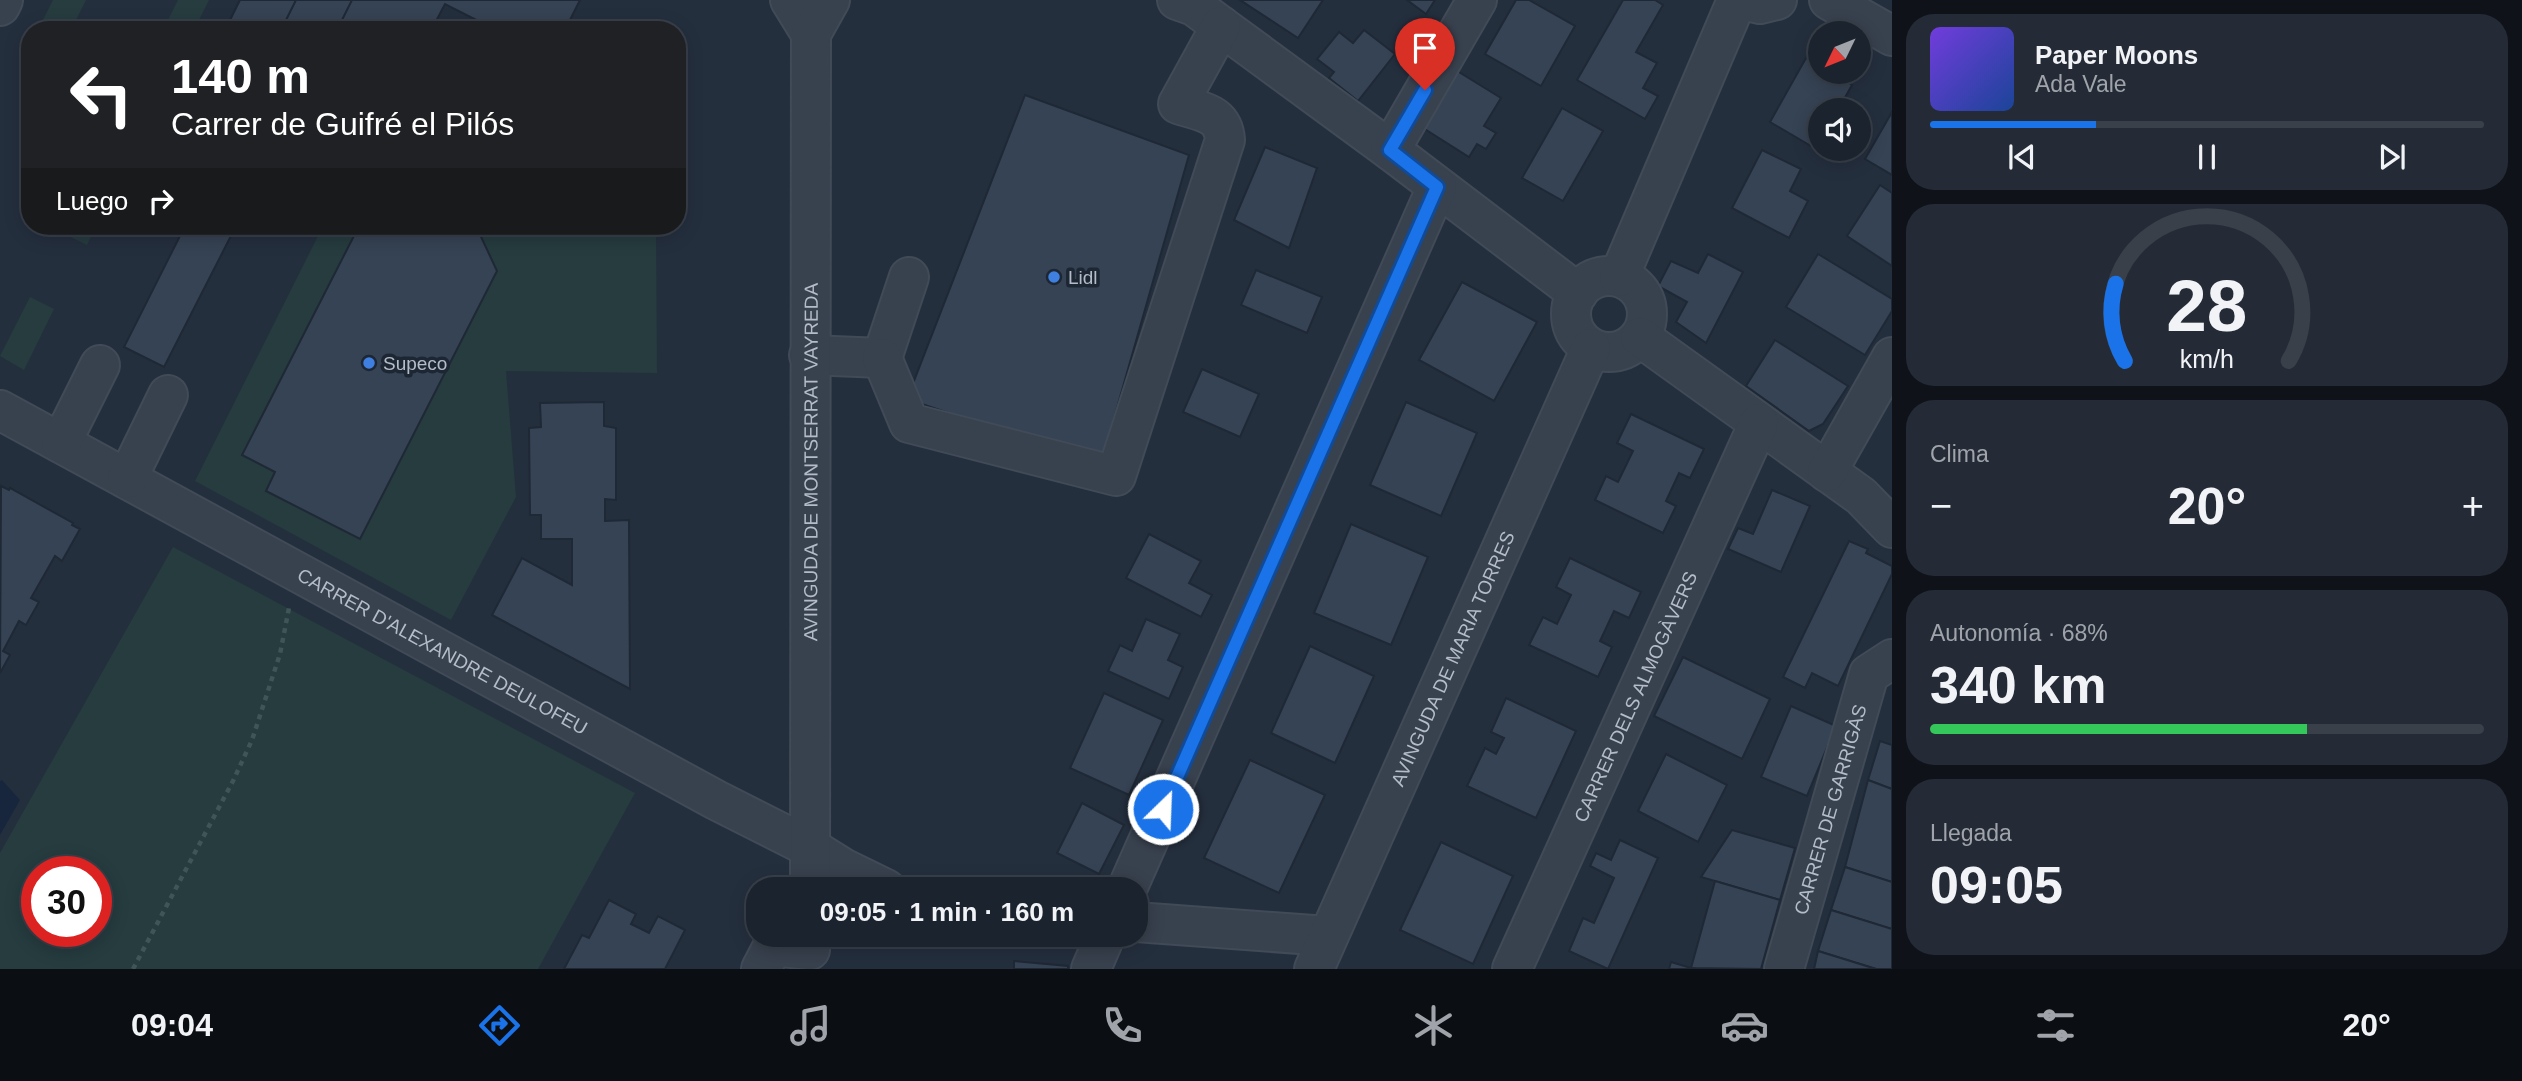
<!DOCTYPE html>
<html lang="es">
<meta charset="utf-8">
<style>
:root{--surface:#1b232e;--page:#242b36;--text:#f1f3f6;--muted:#a0a4aa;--line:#39404a;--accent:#1a73e8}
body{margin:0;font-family:Arial,sans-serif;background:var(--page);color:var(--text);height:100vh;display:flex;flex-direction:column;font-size:26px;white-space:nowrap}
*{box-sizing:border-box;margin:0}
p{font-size:23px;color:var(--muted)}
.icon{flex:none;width:38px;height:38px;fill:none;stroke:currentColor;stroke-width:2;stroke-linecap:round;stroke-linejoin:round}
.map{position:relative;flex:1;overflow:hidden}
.side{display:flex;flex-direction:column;gap:14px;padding:14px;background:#0f1319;width:630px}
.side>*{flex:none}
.banner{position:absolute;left:21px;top:21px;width:665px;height:214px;border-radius:28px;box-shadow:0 4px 18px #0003,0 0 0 2px var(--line);background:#202124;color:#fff;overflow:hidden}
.needle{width:46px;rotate:227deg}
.tools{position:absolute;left:1808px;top:21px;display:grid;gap:14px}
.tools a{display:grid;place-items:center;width:63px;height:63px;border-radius:50%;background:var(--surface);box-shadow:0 4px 18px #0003,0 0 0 2px var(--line);font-size:35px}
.speed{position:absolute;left:21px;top:856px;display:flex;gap:14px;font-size:35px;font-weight:700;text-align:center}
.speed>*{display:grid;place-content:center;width:91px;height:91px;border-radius:50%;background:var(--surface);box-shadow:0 4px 18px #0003,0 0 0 2px var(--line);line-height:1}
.speed .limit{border:10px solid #d22;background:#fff;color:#111}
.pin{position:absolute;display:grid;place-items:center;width:60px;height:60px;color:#fff;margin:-72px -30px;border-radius:50% 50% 50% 0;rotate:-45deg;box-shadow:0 0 7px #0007}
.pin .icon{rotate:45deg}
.me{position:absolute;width:77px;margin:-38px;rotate:24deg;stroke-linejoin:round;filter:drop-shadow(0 0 5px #0008)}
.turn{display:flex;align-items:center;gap:24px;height:147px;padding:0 35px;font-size:32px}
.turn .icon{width:91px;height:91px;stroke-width:2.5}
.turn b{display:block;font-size:49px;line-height:60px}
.then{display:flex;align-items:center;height:66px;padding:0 35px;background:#0003;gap:14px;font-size:26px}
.big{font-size:52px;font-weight:800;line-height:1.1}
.side .tile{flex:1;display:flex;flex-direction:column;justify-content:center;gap:10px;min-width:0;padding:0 24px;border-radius:28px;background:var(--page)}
.side .dial{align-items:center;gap:0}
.dial svg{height:182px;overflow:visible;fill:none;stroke:var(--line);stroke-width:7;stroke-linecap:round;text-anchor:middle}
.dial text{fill:var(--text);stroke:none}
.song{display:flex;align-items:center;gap:21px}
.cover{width:84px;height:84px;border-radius:10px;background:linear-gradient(135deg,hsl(260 70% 55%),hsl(220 70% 35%))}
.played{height:7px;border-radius:4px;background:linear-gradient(90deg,var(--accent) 30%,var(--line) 30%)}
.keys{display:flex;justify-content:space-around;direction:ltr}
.heat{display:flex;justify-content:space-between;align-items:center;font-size:38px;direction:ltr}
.charge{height:10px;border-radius:5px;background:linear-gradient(90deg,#34c759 68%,var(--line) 0)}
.trip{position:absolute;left:746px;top:877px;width:402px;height:70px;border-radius:28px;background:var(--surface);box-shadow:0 4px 18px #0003,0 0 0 2px var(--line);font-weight:800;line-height:70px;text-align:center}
.tabs{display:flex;height:112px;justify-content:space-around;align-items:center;background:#0b0e12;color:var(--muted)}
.tabs .icon{width:49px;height:49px}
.tabs .current{color:var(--accent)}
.tabs b{font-size:32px;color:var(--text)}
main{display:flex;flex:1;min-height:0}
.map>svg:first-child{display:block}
.green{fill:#263c3f;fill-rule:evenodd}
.water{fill:#17263c}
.building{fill:#364354;stroke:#1f2835;stroke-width:2}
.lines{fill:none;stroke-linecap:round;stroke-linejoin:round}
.minor-casing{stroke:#414a57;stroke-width:42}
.path{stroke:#3f5557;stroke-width:4.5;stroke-dasharray:5 5;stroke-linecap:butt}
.minor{stroke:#38414e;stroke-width:38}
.route-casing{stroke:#114b97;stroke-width:18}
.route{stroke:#1a73e8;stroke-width:12}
.shop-dot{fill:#3f7fe0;stroke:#1d2633;stroke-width:2.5}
.labels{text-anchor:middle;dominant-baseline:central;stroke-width:7;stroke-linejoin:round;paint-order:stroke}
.poi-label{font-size:19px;fill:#b4bcc9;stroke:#1d2633;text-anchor:start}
.street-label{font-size:19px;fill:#b4bcc9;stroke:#1d2633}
</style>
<main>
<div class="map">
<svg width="1892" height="969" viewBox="0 0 1892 969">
<rect width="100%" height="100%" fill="#242f3e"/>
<g class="green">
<path d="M53,0h33l-15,30h-33z"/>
<path d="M178,0h31l-15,30h-31z"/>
<path d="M48,226h48l-9,19z"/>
<path d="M323,226h333l1,147 -151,-2 10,126 -65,123 -256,-139z"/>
<path d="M30,297l24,12 -30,61 -24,-14z"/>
<path d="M173,547l462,246 -97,176h-538v-116zM37,872h59v59h-59z"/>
</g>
<path class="water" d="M2,780l18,20 -20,35v-54z"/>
<g class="building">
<path d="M240,0h340l-15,30h-69l-51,-26 -11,21 8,5h-31l-13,-7 -3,7h-170z"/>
<path d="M296,0h56l-15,30h-56z"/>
<path d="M1240,0h83l-25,38z"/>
<path d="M1407,0h28l-9,14z"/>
<path d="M1516,0h13l46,26 -34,60 -56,-32z"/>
<path d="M1623,0h32l8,5 -27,47 21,11 -14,25 15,8 -13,23 -68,-39z"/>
<path d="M1364,30l31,24 -37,47 -29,-23 5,-6 -17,-13 22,-27 14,11z"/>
<path d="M1806,58l14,8v6h10l22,13 -14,25h-18v32l-4,7 -46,-27z"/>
<path d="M1454,69l47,29 -17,28 12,7 -10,16 -9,-5 -8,13 -49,-31z"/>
<path d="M1025,95l164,60 -88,309 -194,-65z"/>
<path d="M1562,108l41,23 -40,70 -41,-23z"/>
<path d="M1892,112v63l-27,-16z"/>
<path d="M1265,147l52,21 -28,80 -55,-28z"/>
<path d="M1762,150l39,19 -11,22 18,10 -19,37 -57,-30z"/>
<path d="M1880,185l12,8v73l-45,-30z"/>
<path d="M185,226h51l-72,141 -40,-20z"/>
<path d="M359,226h117l21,45 -137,268 -94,-48 9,-19 -33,-17z"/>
<path d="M1708,254l35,18 -37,71 -30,-21 11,-20 -29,-16 13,-25 27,12z"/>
<path d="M1818,254l74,45v12l-27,44 -79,-48z"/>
<path d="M1256,270l66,27 -15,36 -66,-28z"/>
<path d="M1462,282l75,40 -43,79 -75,-41z"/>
<path d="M1775,340l73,46 -25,38 -14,7 -63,-45z"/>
<path d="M1202,369l57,25 -19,43 -57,-25z"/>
<path d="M604,402v24l12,2v72l-11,-1v22l24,-1 1,169 -138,-74 30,-57 50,27v-46h-31v-24h-11l-1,-87 12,-1 -1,-24z"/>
<path d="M1406,402l71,31 -36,83 -71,-31z"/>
<path d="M1631,414l73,35 -14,29 -11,-5 -13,28 10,5 -13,27 -68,-33 11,-24 12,6 15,-31 -16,-8z"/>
<path d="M1,486l8,4 1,-2 63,35 -1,2 8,4 -18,32 -7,-5 -24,42 8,4 -13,23 -7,-4 -16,30 7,4 -10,18z"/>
<path d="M1772,490l38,16 -29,66 -53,-23 10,-21 15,6z"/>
<path d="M1351,524l77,33 -37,88 -77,-32z"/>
<path d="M1149,534l52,27 -12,22 23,12 -11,22 -75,-39z"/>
<path d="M1849,541l19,8 -2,4 26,13v8l-54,112 -26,-13 -7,15 -22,-11z"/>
<path d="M1570,558l71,34 -12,26 -15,-7 -14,30 12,6 -14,30 -69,-32 14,-28 14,7 14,-29 -15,-8z"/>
<path d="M1146,619l34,15 -12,26 15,7 -14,32 -61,-28 12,-26 12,6z"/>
<path d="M1310,646l64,30 -39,87 -64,-30z"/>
<path d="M1683,657l87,42 -28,60 -88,-43z"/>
<path d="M1104,693l59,27 -34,75 -59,-27z"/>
<path d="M1506,698l70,33 -40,87 -69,-32 18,-38 11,6 8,-16 -13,-6z"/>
<path d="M1791,706l45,20 -29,70 -46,-19z"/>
<path d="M1880,741l12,4v44l-24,-9z"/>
<path d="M1666,754l61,31 -29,57 -60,-31z"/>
<path d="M1250,760l75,35 -46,98 -75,-35z"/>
<path d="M1868,780l24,9v93l-47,-15z"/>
<path d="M1082,803l42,22 -25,49 -42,-21z"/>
<path d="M1732,830l63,18 -15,52 -79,-23z"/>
<path d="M1620,840l38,18 -50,111 -39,-18 14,-33 11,5 20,-45 -24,-12 6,-13 15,7z"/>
<path d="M1441,842l72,34 -40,88 -73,-34z"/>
<path d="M1845,867l47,15v47l-61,-19z"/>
<path d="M1715,881l65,19 -19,69 -70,-1z"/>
<path d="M609,900l27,14 -5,10 18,9 9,-17 27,14 -20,39h-101l18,-34 7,3z"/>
<path d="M1831,910l61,19v40h-16l-58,-18z"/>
<path d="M1818,951l58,18h-62z"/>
<path d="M1014,961l54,5v3h-54z"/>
<path d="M1671,962l20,6 5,1h-27z"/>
</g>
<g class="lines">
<g class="minor-casing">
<g id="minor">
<path d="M790,0l21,34"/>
<path d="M1177,0l17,6 27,20 169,124 188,143"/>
<path d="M1743,0l17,4 17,-4"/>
<path d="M1829,0l63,36"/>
<path d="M0,6l3,-6"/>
<path d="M1390,150l87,-150"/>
<circle cx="1609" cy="314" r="38"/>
<path d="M1619,277l118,-277"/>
<path d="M1640,337l221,159 31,32"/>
<path d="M809,355l73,3 27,-81"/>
<path d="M882,358l27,65 207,53 109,-336c-2,-28 -24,-28 -47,-36l43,-78"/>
<path id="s1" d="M0,410l716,390 95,48 32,20 43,21"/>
<path d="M61,443l39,-78"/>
<path d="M1827,472l65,-115"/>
<path d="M127,479l41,-84"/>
<path id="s2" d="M810,889l1,-855 19,-34"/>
<path d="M1127,889l310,-702"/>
<path d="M1136,922l191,14"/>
<path d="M761,969l12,-23 37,4"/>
<path d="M1091,969l15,-35"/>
<path id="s3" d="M1314,969l277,-621"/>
<path id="s4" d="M1512,969l247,-546"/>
<path id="s5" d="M1784,969l85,-295 23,-15"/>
</g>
</g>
<path class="path" d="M133,969l100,-188 19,-41 28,-86 9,-46"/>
<use href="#minor" class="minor"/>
</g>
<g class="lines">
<g class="route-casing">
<path id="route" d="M1163,809l274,-622 -47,-37 35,-60"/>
</g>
<use href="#route" class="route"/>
</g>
<g class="shop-dot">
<circle cx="1054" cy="277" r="7"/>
<circle cx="369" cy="363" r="7"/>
</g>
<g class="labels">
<g class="poi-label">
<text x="1068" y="277">Lidl</text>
<text x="383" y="363">Supeco</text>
</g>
<g class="street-label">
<text stroke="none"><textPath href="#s2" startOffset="427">AVINGUDA DE MONTSERRAT VAYREDA</textPath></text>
<text stroke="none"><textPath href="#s1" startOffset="504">CARRER D'ALEXANDRE DEULOFEU</textPath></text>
<text stroke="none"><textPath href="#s3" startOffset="340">AVINGUDA DE MARIA TORRES</textPath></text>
<text stroke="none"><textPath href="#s4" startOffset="299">CARRER DELS ALMOGÀVERS</textPath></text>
<text stroke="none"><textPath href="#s5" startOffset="166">CARRER DE GARRIGÀS</textPath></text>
</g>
</g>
</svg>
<div class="tools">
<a><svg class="needle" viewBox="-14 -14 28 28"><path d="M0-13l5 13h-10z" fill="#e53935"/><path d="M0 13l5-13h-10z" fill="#a0a4aa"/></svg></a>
<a><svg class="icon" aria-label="sound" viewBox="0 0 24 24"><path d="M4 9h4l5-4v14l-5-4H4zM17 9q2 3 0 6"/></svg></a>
</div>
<div class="speed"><div class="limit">30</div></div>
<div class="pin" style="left:1425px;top:90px;background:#d93025"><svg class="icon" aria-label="arrive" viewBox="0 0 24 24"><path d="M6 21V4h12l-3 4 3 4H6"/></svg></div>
<svg class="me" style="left:1163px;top:809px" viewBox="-20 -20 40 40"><circle r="17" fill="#1a73e8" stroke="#fff" stroke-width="3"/><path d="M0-11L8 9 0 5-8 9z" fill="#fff"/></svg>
<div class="trip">09:05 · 1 min · 160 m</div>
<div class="banner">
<div class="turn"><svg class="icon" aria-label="left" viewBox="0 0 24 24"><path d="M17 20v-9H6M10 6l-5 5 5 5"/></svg><div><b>140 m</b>Carrer de Guifré el Pilós</div></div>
<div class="then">Luego<svg class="icon" aria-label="right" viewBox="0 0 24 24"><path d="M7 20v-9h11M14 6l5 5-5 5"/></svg></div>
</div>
</div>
<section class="side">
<div class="tile">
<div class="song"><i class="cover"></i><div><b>Paper Moons</b><p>Ada Vale</p></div></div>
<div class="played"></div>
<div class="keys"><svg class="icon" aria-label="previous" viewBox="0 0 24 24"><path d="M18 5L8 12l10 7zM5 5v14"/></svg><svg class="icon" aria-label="pause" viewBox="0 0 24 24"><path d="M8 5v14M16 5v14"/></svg><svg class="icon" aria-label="next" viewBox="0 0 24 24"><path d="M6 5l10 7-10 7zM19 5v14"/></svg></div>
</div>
<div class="tile dial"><svg viewBox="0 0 100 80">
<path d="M14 69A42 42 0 1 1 86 69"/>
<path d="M14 69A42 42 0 0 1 10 35" stroke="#1a73e8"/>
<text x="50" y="56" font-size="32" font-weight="700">28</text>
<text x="50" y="72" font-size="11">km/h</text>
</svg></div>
<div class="tile"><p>Clima</p>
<div class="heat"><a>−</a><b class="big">20°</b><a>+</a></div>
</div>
<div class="tile"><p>Autonomía · 68%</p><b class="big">340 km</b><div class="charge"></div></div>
<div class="tile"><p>Llegada</p><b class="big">09:05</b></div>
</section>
</main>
<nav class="tabs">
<b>09:04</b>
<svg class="icon current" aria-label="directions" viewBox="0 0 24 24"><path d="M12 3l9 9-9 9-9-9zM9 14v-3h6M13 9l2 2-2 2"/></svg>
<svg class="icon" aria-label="music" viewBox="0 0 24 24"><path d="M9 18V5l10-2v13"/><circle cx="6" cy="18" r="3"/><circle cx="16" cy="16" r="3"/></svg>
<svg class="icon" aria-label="phone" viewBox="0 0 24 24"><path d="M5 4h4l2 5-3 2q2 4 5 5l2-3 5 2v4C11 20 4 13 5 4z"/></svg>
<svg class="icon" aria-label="climate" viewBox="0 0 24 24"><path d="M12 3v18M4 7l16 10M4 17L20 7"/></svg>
<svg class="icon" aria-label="car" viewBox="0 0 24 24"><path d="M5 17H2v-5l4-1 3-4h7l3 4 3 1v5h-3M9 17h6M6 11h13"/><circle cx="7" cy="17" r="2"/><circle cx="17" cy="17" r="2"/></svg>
<svg class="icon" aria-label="filters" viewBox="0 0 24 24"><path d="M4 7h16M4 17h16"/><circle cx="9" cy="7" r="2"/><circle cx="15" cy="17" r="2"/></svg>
<b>20°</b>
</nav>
